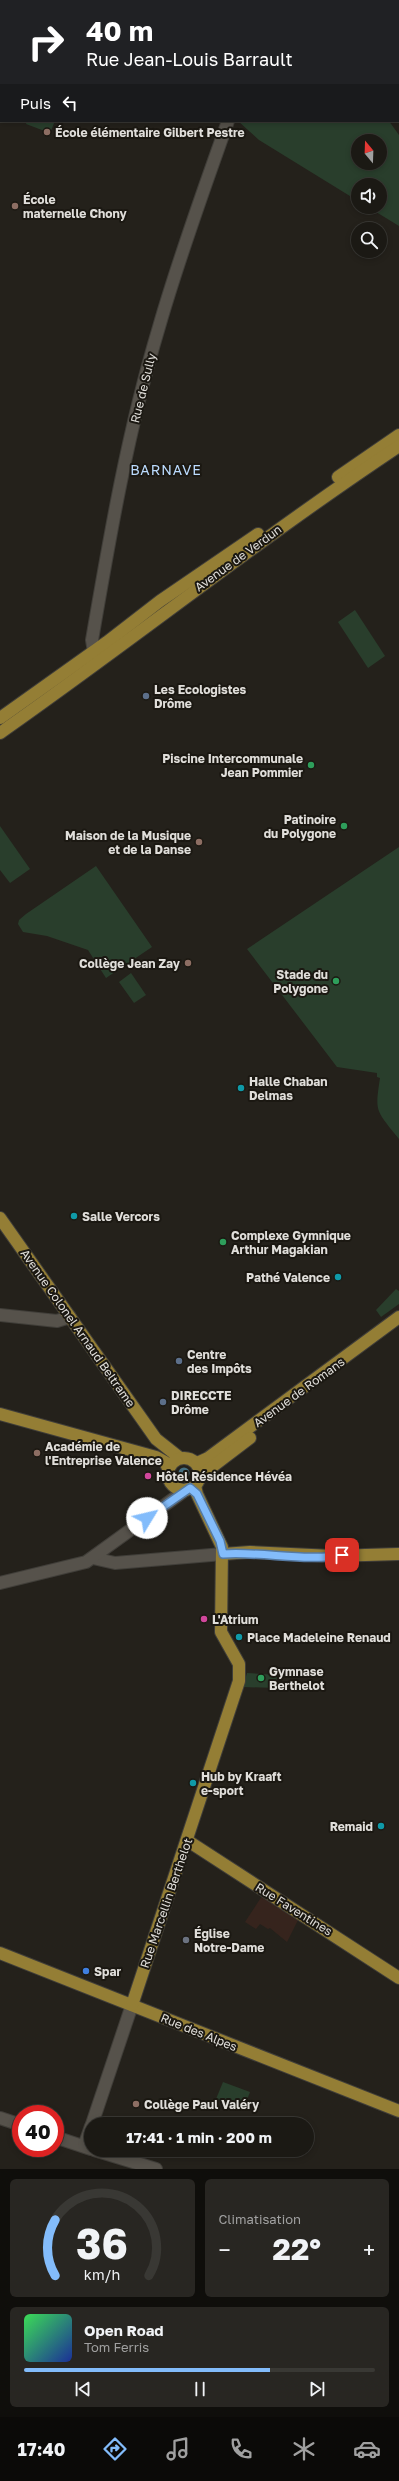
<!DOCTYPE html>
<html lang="fr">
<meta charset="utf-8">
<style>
:root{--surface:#1b1914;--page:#282622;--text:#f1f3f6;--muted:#a0a0a0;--line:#393834;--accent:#83bcfb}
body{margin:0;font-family:"Golos Text",sans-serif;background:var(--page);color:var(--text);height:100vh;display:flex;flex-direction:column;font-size:15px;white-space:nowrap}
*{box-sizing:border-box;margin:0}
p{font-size:13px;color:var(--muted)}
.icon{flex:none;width:22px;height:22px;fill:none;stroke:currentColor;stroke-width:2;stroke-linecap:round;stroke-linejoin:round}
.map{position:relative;height:2169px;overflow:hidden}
.side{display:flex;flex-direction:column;gap:10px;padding:10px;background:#0f0e0b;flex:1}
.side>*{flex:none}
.top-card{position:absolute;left:0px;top:0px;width:399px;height:122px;box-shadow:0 2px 6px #0003,0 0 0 1px var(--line);background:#202124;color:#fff;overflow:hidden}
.needle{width:26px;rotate:341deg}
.tools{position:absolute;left:351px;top:134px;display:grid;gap:8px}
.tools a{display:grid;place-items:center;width:36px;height:36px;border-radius:50%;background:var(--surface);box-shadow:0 2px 6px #0003,0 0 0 1px var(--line);font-size:20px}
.speed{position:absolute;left:12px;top:2105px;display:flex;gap:8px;font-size:20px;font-weight:700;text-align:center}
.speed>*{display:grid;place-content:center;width:52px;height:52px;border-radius:50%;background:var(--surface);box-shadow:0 2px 6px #0003,0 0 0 1px var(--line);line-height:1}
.speed .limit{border:6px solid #d22;background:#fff;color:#111}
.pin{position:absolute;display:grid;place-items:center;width:34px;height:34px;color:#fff;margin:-17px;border-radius:8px;box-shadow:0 2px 6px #0006}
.me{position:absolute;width:44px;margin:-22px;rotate:54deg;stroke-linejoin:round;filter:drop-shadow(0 0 3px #0008)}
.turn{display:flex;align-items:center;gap:14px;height:84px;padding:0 20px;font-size:18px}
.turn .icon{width:52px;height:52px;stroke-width:2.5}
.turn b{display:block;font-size:28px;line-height:34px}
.then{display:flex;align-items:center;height:38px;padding:0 20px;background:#0003;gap:8px;font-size:15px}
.big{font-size:30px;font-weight:700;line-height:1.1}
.side .widget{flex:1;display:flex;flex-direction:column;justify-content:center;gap:6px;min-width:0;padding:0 14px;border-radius:6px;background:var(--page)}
.side .dial{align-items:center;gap:0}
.dial svg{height:104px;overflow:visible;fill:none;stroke:var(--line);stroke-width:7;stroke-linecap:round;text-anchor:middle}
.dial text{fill:var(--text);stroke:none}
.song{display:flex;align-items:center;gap:12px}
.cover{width:48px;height:48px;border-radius:6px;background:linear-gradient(135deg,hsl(130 70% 55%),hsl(230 70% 35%))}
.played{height:4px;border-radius:2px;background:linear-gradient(90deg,var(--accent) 70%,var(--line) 70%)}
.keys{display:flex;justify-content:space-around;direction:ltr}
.heat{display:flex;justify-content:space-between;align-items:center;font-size:22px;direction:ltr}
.side .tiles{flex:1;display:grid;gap:10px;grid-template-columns:1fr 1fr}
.widget:last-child{grid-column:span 2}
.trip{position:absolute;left:84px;top:2117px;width:230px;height:40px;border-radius:20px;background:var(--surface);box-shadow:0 2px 6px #0003,0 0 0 1px var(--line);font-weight:700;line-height:40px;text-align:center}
.tab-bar{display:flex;height:64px;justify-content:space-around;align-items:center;background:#0b0a08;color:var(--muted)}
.tab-bar .icon{width:28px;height:28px}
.tab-bar .active{color:var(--accent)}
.tab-bar b{font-size:18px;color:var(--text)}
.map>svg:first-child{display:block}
.commercial{fill:#36241d}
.green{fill:#293e2c;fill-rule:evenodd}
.water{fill:#457082}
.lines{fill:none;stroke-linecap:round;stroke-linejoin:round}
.minor-casing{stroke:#403e39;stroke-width:14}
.major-casing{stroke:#403e39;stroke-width:14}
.minor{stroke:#56524b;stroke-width:12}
.major{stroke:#947e35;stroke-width:12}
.route-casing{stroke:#557aa3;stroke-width:10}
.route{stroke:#83bcfb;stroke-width:7}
.education-dot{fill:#8d6e63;stroke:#1b1812;stroke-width:1.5}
.service-dot{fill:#5c6f8a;stroke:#1b1812;stroke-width:1.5}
.leisure-dot{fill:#2e9e5b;stroke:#1b1812;stroke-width:1.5}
.culture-dot{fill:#0f9aa8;stroke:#1b1812;stroke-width:1.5}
.hotel-dot{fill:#d1479c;stroke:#1b1812;stroke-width:1.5}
.worship-dot{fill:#6b7280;stroke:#1b1812;stroke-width:1.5}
.shop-dot{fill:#3f7fe0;stroke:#1b1812;stroke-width:1.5}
.labels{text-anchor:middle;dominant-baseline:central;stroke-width:4;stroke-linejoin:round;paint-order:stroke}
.poi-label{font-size:12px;font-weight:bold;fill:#e0deda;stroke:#1b1812;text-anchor:start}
.street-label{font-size:12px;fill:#e0deda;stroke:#1b1812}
.quarter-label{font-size:14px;letter-spacing:1px;fill:#bbdbfe;stroke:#1b1812}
</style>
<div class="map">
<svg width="399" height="2169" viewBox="0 0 399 2169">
<rect width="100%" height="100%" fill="#24211b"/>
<path class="commercial" d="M262,1896l36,24 -11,22 -17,-14 -2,1 -8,-5 -4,5 -11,-7z"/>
<g class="green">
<path d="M27,121h28l-5,12 -24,-9z"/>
<path d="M238,121h151l10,14v91l-31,-19h12v-22h-22v16l-99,-61zM358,141h22v22h-22z"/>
<path d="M355,610l30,46 -17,12 -30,-46z"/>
<path d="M0,826l30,43 -20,14 -10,-13z"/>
<path d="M399,847v292c-24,-30 -24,-27 -19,-61l-3,-1v-4l-40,-6 -90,-118z"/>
<path d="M96,866l56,81 -46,31 -18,-28 -41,-14 -24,-4 -5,-8 1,-4 7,-6z"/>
<path d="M131,973l15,22 -12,8 -15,-21z"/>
<path d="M396,1289l3,2v13l-18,13 -5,-7z"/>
<path d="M247,1673l30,2 -1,13 -33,-1z"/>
<path d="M223,2082l27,10 -7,18 -27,-11z"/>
</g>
<circle class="water" cx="184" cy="1473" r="5.5"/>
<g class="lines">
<g class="minor-casing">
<g id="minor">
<path d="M275,1v-1"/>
<path d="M92,661l2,-9 -2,-12c18,-105 36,-210 67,-313 20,-70 45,-138 69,-206"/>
<path d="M0,1315l57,6 13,-4"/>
<path d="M93,1558l22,5 108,-9"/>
<path d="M0,1583l86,-21 101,-73"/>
<path d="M0,2118l21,7"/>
<path d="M92,2124l40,-119"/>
<path d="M55,2137l36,12"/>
<path d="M84,2146l7,-20"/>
<path d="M94,2150l62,19"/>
</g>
</g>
<g class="major-casing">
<g id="major">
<path d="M338,477l61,-42"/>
<path d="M0,718l107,-76 53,-41 98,-67"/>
<path d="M0,733c134,-94 262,-196 399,-287"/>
<path d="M0,1218l156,221 24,19"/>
<path d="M0,1414l156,43 9,5 4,8"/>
<circle cx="184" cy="1474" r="16"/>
<path d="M197,1463l11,-5 191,-141"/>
<path d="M200,1476l50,-38"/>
<path d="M223,1554l27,-2 82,4 67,-2"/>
<path d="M188,1841l211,137"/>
<path d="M0,1953l399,158"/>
<path d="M132,2005l107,-324v-17l-18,-32 1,-85 -25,-53 -2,-8"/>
</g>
</g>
<use href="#minor" class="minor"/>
<use href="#major" class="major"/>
</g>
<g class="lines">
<g class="route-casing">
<path id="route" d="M147,1518l43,-30 7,6 23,47 3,13c37,-3 85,8 119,1"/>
</g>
<use href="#route" class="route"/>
</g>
<g class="education-dot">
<circle cx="47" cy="132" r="4"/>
<circle cx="15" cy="206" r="4"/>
<circle cx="199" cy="842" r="4"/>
<circle cx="188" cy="963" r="4"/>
<circle cx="37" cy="1453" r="4"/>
<circle cx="136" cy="2104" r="4"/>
</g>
<g class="service-dot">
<circle cx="146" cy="696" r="4"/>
<circle cx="179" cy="1361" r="4"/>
<circle cx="163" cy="1402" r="4"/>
</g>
<g class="leisure-dot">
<circle cx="311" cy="765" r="4"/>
<circle cx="344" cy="826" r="4"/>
<circle cx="336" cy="981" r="4"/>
<circle cx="223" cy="1242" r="4"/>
<circle cx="261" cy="1678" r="4"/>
</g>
<g class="culture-dot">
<circle cx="241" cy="1088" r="4"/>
<circle cx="74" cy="1216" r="4"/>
<circle cx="338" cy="1277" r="4"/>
<circle cx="239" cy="1637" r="4"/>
<circle cx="193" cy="1783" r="4"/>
<circle cx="381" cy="1826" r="4"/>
</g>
<g class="hotel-dot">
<circle cx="148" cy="1476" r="4"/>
<circle cx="204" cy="1619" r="4"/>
</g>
<circle class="worship-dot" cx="186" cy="1940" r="4"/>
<circle class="shop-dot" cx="86" cy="1971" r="4"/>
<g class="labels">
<g class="poi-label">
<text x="55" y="132">École élémentaire Gilbert Pestre</text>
<text x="23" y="199">École<tspan x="23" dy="14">maternelle Chony</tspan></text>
<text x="154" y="689">Les Ecologistes<tspan x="154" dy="14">Drôme</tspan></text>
<text x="303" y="758" text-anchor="end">Piscine Intercommunale<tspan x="303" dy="14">Jean Pommier</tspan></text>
<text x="336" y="819" text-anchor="end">Patinoire<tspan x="336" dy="14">du Polygone</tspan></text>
<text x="191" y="835" text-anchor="end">Maison de la Musique<tspan x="191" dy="14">et de la Danse</tspan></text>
<text x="180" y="963" text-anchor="end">Collège Jean Zay</text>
<text x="328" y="974" text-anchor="end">Stade du<tspan x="328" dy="14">Polygone</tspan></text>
<text x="249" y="1081">Halle Chaban<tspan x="249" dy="14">Delmas</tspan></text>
<text x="82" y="1216">Salle Vercors</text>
<text x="231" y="1235">Complexe Gymnique<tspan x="231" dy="14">Arthur Magakian</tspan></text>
<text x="330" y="1277" text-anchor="end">Pathé Valence</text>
<text x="187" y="1354">Centre<tspan x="187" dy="14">des Impôts</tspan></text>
<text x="171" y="1395">DIRECCTE<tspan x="171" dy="14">Drôme</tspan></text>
<text x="45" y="1446">Académie de<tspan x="45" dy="14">l'Entreprise Valence</tspan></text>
<text x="156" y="1476">Hôtel Résidence Hévéa</text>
<text x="212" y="1619">L'Atrium</text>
<text x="247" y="1637">Place Madeleine Renaud</text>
<text x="269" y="1671">Gymnase<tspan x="269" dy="14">Berthelot</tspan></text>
<text x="201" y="1776">Hub by Kraaft<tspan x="201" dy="14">e-sport</tspan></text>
<text x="373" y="1826" text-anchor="end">Remaid</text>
<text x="194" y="1933">Église<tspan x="194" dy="14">Notre-Dame</tspan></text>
<text x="94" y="1971">Spar</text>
<text x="144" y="2104">Collège Paul Valéry</text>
</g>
<g class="street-label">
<text transform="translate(143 388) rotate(-76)">Rue de Sully</text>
<text transform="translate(238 558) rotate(-36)">Avenue de Verdun</text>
<text transform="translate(78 1328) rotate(55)">Avenue Colonel Arnaud Beltrame</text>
<text transform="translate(299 1392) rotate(-36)">Avenue de Romans</text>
<text transform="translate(166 1903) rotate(-71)">Rue Marcellin Berthelot</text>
<text transform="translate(294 1909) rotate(32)">Rue Faventines</text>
<text transform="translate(199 2032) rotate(22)">Rue des Alpes</text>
</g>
<g class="quarter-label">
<text x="166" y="469">BARNAVE</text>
</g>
</g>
</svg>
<div class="tools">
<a><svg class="needle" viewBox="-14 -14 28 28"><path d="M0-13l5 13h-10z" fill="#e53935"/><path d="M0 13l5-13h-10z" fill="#a0a0a0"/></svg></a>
<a><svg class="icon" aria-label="sound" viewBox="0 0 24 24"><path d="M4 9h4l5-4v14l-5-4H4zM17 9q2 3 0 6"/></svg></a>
<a><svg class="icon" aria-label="search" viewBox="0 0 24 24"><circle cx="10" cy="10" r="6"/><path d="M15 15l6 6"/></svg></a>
</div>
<div class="speed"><div class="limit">40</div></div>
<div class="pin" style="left:342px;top:1555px;background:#d93025"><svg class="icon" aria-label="arrive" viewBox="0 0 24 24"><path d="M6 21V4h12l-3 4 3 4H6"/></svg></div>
<svg class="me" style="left:147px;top:1518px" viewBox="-20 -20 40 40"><circle r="19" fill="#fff"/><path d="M0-13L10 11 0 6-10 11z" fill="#83bcfb"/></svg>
<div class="trip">17:41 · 1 min · 200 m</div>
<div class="top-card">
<div class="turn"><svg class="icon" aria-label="right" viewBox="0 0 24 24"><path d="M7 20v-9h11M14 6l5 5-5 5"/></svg><div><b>40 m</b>Rue Jean-Louis Barrault</div></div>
<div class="then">Puis<svg class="icon" aria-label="left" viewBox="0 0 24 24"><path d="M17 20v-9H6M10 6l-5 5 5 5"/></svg></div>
</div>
</div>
<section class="side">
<div class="tiles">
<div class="widget dial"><svg viewBox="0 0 100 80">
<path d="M14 69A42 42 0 1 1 86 69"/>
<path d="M14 69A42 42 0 0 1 14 26" stroke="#83bcfb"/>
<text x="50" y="56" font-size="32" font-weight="700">36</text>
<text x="50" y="72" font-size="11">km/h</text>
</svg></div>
<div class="widget"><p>Climatisation</p>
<div class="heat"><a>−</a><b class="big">22°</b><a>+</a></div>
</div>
<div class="widget">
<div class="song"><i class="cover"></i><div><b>Open Road</b><p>Tom Ferris</p></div></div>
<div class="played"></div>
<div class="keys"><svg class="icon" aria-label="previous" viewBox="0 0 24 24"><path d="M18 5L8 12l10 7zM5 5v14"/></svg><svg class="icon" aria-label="pause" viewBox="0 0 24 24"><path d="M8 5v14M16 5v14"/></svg><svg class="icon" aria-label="next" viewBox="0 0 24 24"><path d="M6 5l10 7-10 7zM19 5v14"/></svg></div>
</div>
</div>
</section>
<nav class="tab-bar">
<b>17:40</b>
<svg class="icon active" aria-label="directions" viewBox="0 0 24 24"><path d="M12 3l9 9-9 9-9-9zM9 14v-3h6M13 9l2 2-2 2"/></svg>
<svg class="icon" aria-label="music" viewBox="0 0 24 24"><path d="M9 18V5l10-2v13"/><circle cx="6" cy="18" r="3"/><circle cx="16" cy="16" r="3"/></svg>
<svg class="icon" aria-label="phone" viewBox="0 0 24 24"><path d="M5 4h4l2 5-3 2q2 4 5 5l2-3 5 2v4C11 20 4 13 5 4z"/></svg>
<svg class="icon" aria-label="climate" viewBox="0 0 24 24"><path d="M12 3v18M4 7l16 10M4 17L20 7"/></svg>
<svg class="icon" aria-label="car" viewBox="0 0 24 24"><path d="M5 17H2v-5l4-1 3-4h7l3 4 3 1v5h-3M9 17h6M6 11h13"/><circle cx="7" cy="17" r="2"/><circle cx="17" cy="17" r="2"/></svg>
</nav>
